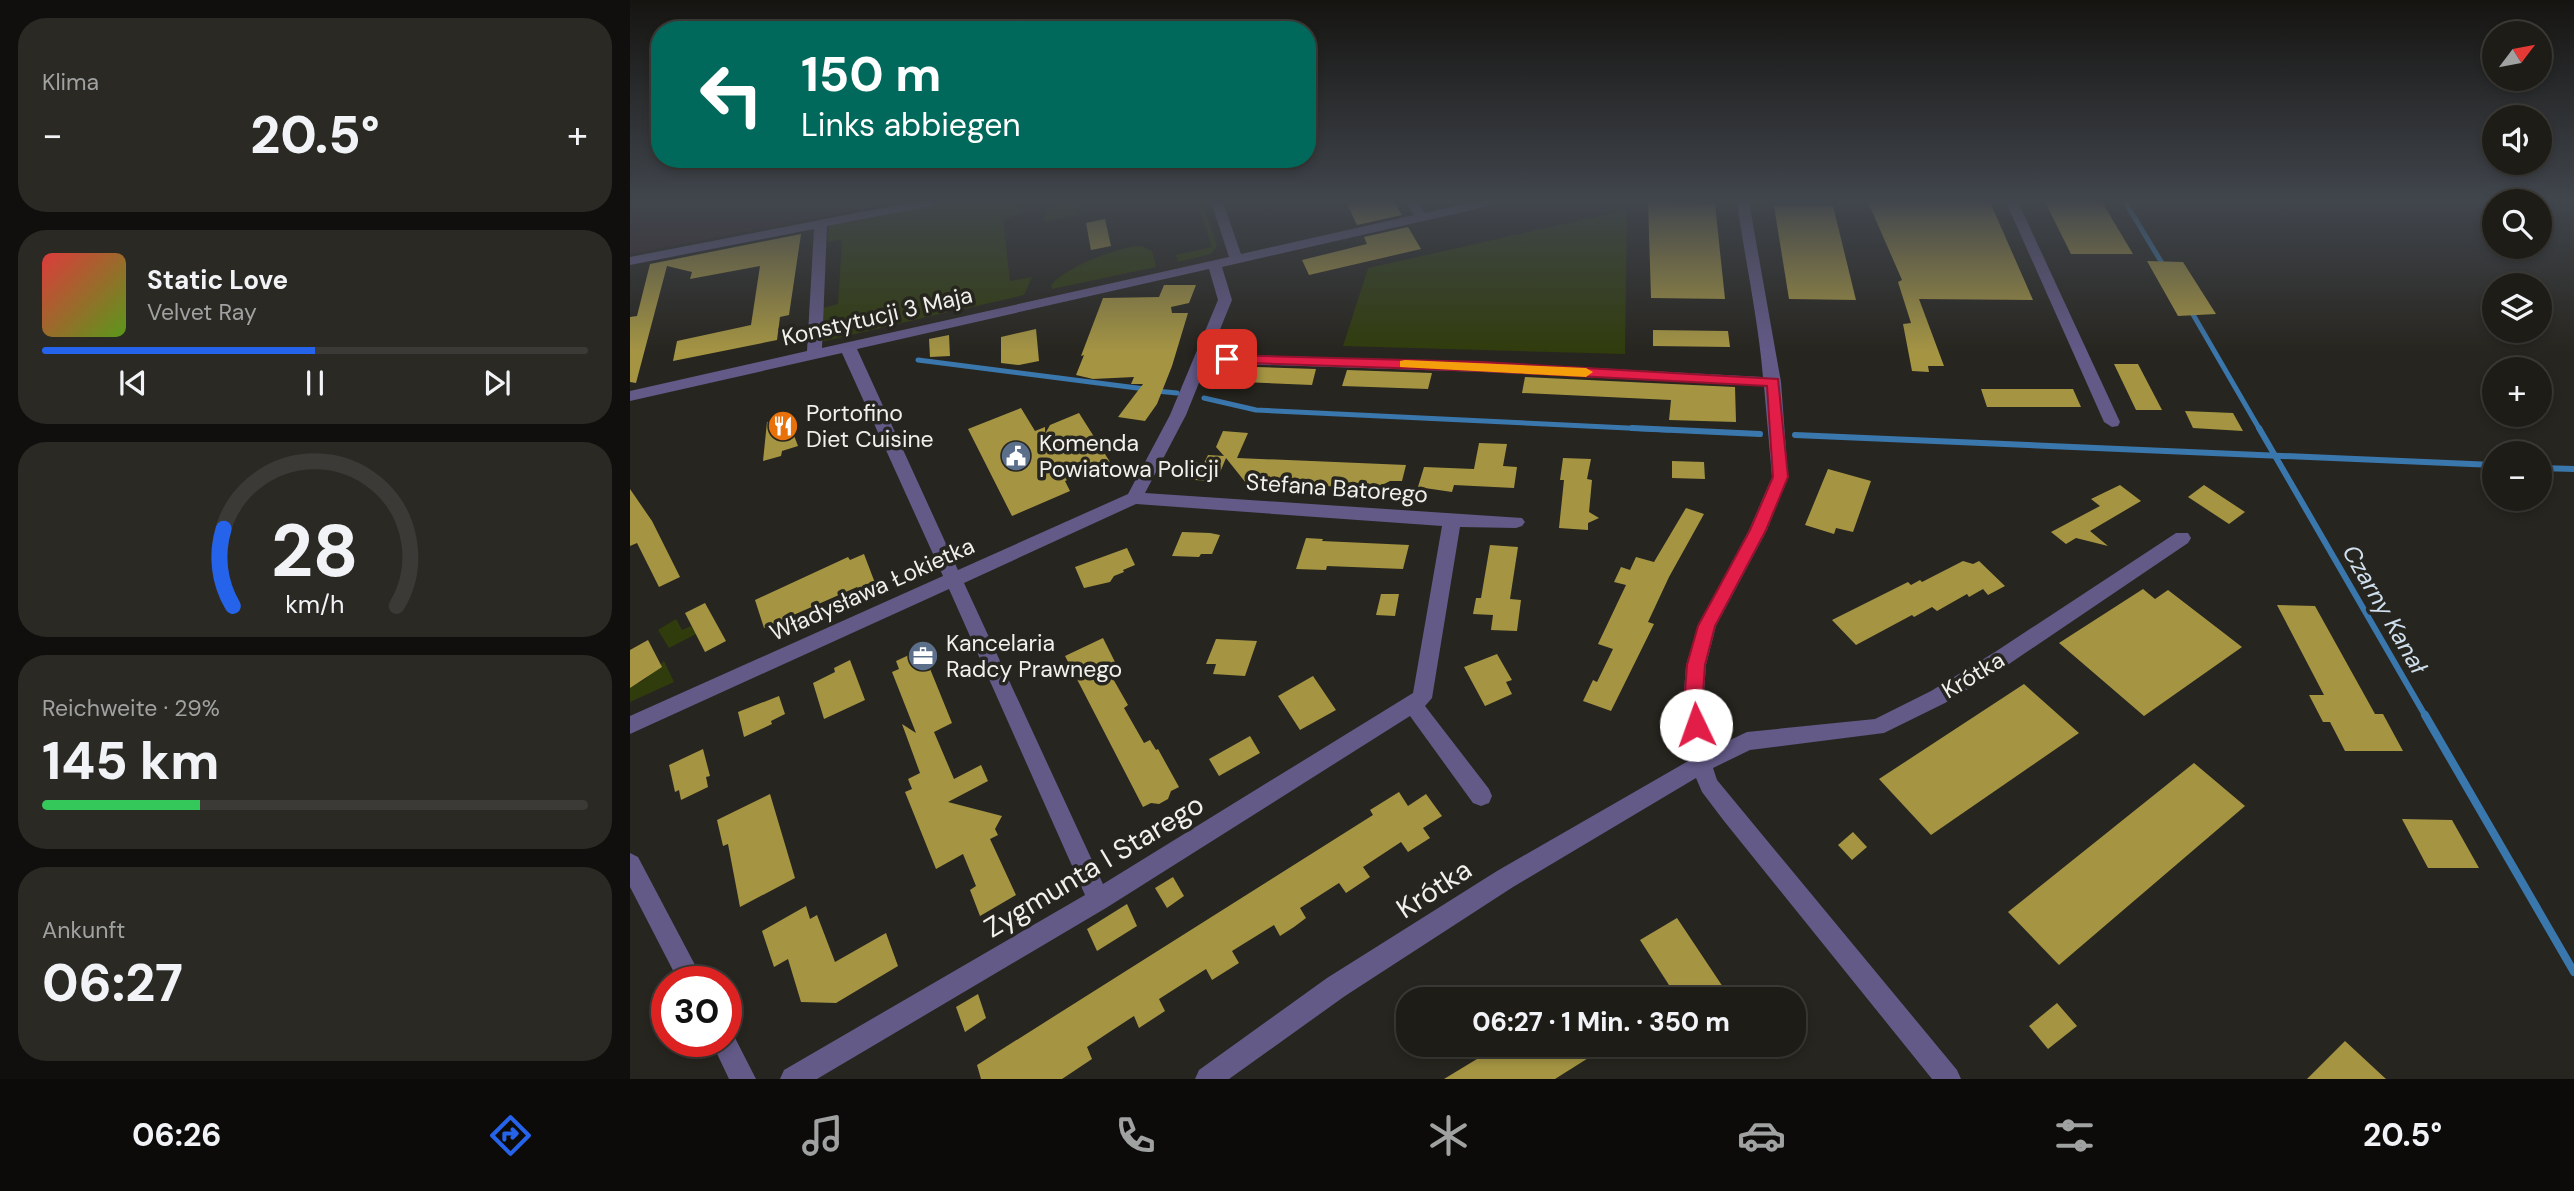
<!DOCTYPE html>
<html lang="de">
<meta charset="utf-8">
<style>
:root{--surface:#1d1c17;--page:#2a2924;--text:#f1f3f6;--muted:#a0a1a1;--line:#3b3a36;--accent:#2563eb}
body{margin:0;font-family:"DM Sans",sans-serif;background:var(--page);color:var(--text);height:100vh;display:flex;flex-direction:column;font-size:26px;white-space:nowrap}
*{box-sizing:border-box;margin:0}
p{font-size:23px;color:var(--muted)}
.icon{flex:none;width:38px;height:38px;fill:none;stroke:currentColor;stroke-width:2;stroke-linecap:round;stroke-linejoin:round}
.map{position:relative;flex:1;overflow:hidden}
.panel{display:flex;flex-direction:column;gap:18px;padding:18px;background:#100f0d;width:630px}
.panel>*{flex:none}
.hud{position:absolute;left:21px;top:21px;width:665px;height:147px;border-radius:28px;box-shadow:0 4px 10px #0003,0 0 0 2px var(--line);background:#00695c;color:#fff;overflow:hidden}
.needle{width:46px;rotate:58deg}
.controls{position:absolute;left:1852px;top:21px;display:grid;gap:14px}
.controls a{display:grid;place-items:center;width:70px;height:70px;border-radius:50%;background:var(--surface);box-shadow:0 4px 10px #0003,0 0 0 2px var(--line);font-size:35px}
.speed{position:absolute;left:21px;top:966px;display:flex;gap:14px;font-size:35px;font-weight:700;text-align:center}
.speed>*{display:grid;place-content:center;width:91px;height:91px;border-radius:50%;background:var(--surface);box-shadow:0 4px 10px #0003,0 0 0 2px var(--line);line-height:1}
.speed .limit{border:10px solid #d22;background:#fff;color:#111}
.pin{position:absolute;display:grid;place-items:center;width:60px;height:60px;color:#fff;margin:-30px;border-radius:14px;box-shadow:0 4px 10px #0006}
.me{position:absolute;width:77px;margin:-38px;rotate:357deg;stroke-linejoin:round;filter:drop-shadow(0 0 5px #0008)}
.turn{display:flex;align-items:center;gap:24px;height:147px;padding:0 35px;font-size:32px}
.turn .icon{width:91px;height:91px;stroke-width:2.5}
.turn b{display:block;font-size:49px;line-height:60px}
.big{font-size:52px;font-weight:800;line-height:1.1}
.panel .card{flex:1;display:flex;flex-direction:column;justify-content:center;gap:10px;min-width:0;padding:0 24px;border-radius:28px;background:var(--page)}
.panel .dial{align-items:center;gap:0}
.dial svg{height:182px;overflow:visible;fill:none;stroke:var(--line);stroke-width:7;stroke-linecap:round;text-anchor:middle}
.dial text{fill:var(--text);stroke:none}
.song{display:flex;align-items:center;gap:21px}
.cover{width:84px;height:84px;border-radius:10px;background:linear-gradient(135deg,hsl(0 70% 55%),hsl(90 70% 35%))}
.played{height:7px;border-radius:4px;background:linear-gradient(90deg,var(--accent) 50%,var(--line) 50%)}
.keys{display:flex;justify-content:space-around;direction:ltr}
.heat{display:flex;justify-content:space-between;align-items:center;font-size:38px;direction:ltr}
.charge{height:10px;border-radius:5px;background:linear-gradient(90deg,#34c759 29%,var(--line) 0)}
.trip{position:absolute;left:766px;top:987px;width:410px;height:70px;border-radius:28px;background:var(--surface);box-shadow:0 4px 10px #0003,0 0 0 2px var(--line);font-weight:800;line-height:70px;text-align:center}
.dock{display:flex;height:112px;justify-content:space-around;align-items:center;background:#0c0b09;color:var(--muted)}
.dock .icon{width:49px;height:49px}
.dock .active{color:var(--accent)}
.dock b{font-size:32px;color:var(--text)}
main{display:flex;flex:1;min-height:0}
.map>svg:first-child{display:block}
.education{fill:#39262d}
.green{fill:#303c0c}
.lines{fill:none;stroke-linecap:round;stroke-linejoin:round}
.stream-far2{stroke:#3a77ac;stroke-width:5}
.stream-far1{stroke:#3a77ac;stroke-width:6}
.stream{stroke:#3a77ac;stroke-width:8}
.building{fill:#a59543}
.minor{fill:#635a88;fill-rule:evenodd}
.route{fill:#e11d48;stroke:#92132f;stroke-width:2}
.slow{fill:#f59e0b}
.labels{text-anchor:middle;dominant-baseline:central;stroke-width:7;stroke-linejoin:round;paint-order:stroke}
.street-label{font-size:23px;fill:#f1f0ec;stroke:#27251f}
.poi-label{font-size:23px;fill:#f1f0ec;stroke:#27251f;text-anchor:start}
.water-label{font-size:24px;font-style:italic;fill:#d0e0ef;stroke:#27251f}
.near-street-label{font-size:28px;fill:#f1f0ec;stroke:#27251f}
</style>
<main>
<section class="panel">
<div class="card"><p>Klima</p>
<div class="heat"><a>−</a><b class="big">20.5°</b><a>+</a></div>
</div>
<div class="card">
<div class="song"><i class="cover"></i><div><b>Static Love</b><p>Velvet Ray</p></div></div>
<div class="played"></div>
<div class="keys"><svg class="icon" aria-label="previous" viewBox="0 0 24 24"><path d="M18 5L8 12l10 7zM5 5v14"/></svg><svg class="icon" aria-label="pause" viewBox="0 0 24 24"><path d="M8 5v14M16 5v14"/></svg><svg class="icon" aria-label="next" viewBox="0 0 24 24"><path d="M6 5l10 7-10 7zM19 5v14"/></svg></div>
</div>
<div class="card dial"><svg viewBox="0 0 100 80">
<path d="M14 69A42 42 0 1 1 86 69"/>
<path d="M14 69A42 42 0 0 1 10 35" stroke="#2563eb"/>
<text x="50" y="56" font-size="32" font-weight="700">28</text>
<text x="50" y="72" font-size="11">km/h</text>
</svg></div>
<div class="card"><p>Reichweite · 29%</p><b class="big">145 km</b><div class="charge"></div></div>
<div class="card"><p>Ankunft</p><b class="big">06:27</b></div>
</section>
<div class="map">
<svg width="1944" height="1079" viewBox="0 0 1944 1079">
<rect width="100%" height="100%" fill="#27251f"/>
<path class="education" d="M0,202h268l-268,52z"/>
<g class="green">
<path d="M323,202h65l3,11 -18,7 7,61 22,-4 -8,18 -69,16 -1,-20 -7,2 1,19 -123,29 -5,-1 3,-32 15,-4 4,-65 -14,3 1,-16z"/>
<path d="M430,202l37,1 -20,4 -1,8 -33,7 4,-12z"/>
<path d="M567,202h5l15,44 -6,8 -33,8 -2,-7 36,-8z"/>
<path d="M997,210l-2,144 -282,-8 25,-78z"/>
<path d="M512,246l10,5 4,16 -104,22 -1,-3c9,-17 71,-41 91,-40z"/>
<path d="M46,619l6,11 9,-4 5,8 -27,14 -11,-18z"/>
<path d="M34,661l10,21 -44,20v-17c17,-2 24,-16 34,-24z"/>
</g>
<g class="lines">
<g class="stream-far2">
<path d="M1495,202l40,66"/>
<path d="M1561,311l69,119"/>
<path d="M288,360l227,29"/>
<path d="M526,391l21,2"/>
<path d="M574,398l52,12 413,20"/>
</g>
<g class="stream-far1">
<path d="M1002,428l128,6"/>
<path d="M1629,428l167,289"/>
<path d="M1165,435l699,30"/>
<path d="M1909,468l35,1"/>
</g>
<path class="stream" d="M1795,715l149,257"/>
</g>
<g class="building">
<path d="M729,202h35l8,13 -45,10 -10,-21z"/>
<path d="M1018,202l67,2 10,95 -74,-1z"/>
<path d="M1238,202h122l43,98 -114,-1 25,67h-16l1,6 -17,-1 -9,-47 8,-1 -13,-41 4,-2z"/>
<path d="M1415,202h57l31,52h-62z"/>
<path d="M1144,206h59l23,94 -67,-1z"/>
<path d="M475,219l6,27 -20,4 -5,-27z"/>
<path d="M778,227l13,22 -112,26 -7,-15 65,-16 -3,-7z"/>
<path d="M171,234l-12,81 -9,2 -3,23 -104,21 4,-20 74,-16 9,-59 -70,13 2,-7 -25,-6 -31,117 -6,-1v-65l7,-1 13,-52z"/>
<path d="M1517,261l36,1 33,52 -38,2z"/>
<path d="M534,285h32l-7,18 -18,4 1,6h16l-16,53 -15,38 -12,17 -27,-4 25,-33h-12l3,-7 -41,2 -17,-4 8,-20 -3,1 22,-58 56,-1z"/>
<path d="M406,329l3,32 -20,4 -18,-2v-26z"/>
<path d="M1023,330l75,1 2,16 -77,-1z"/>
<path d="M319,335l1,21 -20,1 -1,-18z"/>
<path d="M1484,364h24l24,46h-26z"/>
<path d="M596,366l90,3 -4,16 -92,-4z"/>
<path d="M717,370l85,3 -4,16 -86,-3z"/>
<path d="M895,377l210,10 1,35 -67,-2 2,-20 -149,-7z"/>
<path d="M1351,389h92l8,18h-94z"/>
<path d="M391,408l14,23 10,-4v7l5,-9 29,-12 31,49 -45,19 5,10 -58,25 -44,-87z"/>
<path d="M1555,411l48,2 10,18 -50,-3z"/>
<path d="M157,417l11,29 -16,5 -1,5 -18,5 4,-39z"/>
<path d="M593,431l25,2 -11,25 169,7 -4,16h-12l-14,7 -130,-5 -20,-25 -8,19 -6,-1 -2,5 -30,-2 8,-17 16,1 4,-8 16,1 -8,-9z"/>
<path d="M849,443l28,1 -4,22 14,1 -3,21 -60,-3 -2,7 -34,-5 6,-20 50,2z"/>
<path d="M933,458l28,1 -4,20 5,1 -3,32 10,6 -11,5v7l-29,-2 5,-48h-4z"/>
<path d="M1042,461l32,1 1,17 -33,-1z"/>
<path d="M1198,469l43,12 -18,51 -17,-4 -2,6 -29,-9z"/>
<path d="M1490,485l21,16 -51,30 18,15 -32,-8 -10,6 -15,-12 49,-26 -9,-7z"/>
<path d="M1574,485l41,27 -16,12 -41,-27z"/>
<path d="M0,489l22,32 28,56 -21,10 -22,-44 -7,3z"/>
<path d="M1056,508l18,6 -35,63 -21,45 6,2 -43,87 -28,-10 10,-21 4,2 16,-33 -15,-5 28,-59 -12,-3 7,-15 9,3 6,-13 18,5z"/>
<path d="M552,532l28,1 10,2 -8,19h-11l-2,3 -27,-1z"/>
<path d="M676,538l17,1 -1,2 87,4 -6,24 -76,-3 -1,4 -30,-1z"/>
<path d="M860,545l28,2 -8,52 11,1 -4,31 -26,-1 2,-15 -20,-1 3,-16h5z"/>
<path d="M497,548l8,17 -12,5 1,2 -10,4 -4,6 -26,6 -9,-21z"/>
<path d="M234,554l11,29 -16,7 -2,-3 -93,41 -9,-28 93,-43 2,3z"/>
<path d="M1333,561l10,3 6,-3 26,25 -17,9 -5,-6 -14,8 -2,-3 -30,17 -5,-4 -18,10 -2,-2 -56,30 -24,-25 76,-38 3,3 9,-5 2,2z"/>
<path d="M1513,589l12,10 13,-9 74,57 -98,69 -85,-73z"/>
<path d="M751,594h18l-4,22 -19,-1z"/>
<path d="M75,603l21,38 -21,11 -20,-39z"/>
<path d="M1647,605l38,1 60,108h8l20,37h-58l-15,-29h-7l-14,-27h15z"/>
<path d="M473,638l14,28 -9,4 20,35 -4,3 20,35 6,-3 6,10 2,-1 21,38 -8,4 -3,8 -9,5 -8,-1 -8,4 -78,-151z"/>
<path d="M586,639l41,2 -12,35 -32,-2 3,-10h-10z"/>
<path d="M18,640l14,27 -32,21v-38z"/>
<path d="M292,649l30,74 -18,9 20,47 27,-14 7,16 -40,21 54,14 -7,13 3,6 -8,4 26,56 -36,21 -10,-26 6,-4 -13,-32 -27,15 -31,-77 7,-3 -4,-10 12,-6 -18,-49 14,9 -24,-61 7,-3 -3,-8z"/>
<path d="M867,654l15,26 -6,2 6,12 -27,12 -21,-39z"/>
<path d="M220,660l15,40 -41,19 -11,-36 22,-11 -1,-4z"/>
<path d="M683,676l23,34 -36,20 -22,-34z"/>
<path d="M1394,684l55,49 -148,102 -52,-56z"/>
<path d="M149,696l6,18 -14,7 1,3 -28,13 -6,-25z"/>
<path d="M620,736l10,17 -41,23 -10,-17z"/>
<path d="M73,749l7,27 -4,1 2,10 -27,13 -2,-10 -4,2 -6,-27z"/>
<path d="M1564,763l51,43 -186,159 -51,-53z"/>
<path d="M769,792l9,14 18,-12 16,22 -19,12 7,10 -22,14 -7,-10 -38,25 7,10 -24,16 -7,-10 -39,25 6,10 -12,9 -14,9 -6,-11 -42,26 7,12 -27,17 -6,-11 -47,30 6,12 -26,17 -5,-12 -23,15 -24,16 5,12 -30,20h-81l-4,-14 396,-250 -3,-5z"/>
<path d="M140,794l25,84 -55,29 -12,-63 -5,2 -6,-26z"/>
<path d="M1772,819l50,1 27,48h-51z"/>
<path d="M1223,832l14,15 -15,13 -14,-15z"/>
<path d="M543,877l11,19 -17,12 -12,-20z"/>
<path d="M497,904l10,22 -40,25 -10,-22z"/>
<path d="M176,906l4,13 7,-4 18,47 51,-29 12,33 -62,37 -35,-1 -13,-43 -14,8 -12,-36z"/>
<path d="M1047,918l54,81h-53l-38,-59z"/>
<path d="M348,994l8,24 -21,14 -9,-25z"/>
<path d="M1427,1003l20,23 -29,23 -19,-23z"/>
<path d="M1715,1041l41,38h-79z"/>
<path d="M870,1045h109l-54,34h-111z"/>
</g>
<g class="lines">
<g class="minor">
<path d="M283,202h24l-6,4 -104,20 -5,122 407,-91 -18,-55h12l18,52 173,-39 -8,-13h12l7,11 48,-11h22l-6,4 -267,61 10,33 -22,54 272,8 281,15c-5,-59 -18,-117 -26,-175h12l32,180 7,95 -21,53 -51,96 -10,39 -3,41 6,44 38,-18 128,-13 56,-28 64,-39 181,-119h12l3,5 -3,5 -179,121 -64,39 -61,30 -134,17 -37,18 4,12 240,290 4,9h-29l-208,-258 -22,-29 -6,-14 -183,109 -168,109 -116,83h-34l4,-9 128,-92 170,-107 193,-111 -7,-54 3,-41 12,-39 51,-96 23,-53 -8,-91 -282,-14 -275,-9 -21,52 -41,78 377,25 3,4 -3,4 -6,2 -56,-1 -28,171 -7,8 64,83 3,7 -3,7 -8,3 -8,-3 -63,-87 -304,192 -289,171h-37l4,-9 301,-175 -136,-306 -319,145v-18l313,-140 -101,-223 -212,48v-10l177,-40 7,-122 -184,36v-8zM579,269l9,31 -48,115 -42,79 -170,76 -101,-221zM506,504l306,22 -29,167 -310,191 -139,-301z"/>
<path d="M1376,202h12l102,220 -2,4 -6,1 -8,-5z"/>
<path d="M0,853l8,4 66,125h-25l-49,-95z"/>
<path d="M96,1030l6,2 24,47h-27l-18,-38h15z"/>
</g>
</g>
<linearGradient id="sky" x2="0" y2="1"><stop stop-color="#151411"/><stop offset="0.57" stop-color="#41464d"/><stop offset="1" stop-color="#41464d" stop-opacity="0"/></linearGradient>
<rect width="1944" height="353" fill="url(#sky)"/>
<path class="route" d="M597,355l255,7 296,17 10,98 -22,53 -51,96 -10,39 -3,41 3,19 -3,6 -6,2 -7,-2 -5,-25 3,-41 11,-39 52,-96 23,-53 -6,-91 -285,-15 -260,-9 -2,-3z"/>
<path class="slow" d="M775,360l181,8 7,4 -7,5 -186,-10v-6z"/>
<defs>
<g id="restaurant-disc" transform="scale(1.575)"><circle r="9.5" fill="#e8710a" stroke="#27251f"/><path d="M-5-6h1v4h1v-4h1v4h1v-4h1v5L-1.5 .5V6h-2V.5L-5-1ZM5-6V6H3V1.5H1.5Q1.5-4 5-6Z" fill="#fff"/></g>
<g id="civic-disc" transform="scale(1.575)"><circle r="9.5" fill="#5c6f8a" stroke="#27251f"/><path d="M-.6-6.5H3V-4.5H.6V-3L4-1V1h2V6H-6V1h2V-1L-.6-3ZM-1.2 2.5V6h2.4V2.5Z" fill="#fff"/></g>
<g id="office-disc" transform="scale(1.575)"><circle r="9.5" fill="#5c6f8a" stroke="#27251f"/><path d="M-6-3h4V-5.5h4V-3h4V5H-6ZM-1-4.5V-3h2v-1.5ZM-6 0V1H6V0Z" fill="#fff"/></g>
</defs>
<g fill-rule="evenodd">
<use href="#restaurant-disc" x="153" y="426"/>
<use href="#civic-disc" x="386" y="456"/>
<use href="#office-disc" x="293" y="656"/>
</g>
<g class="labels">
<g class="street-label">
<text transform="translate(247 316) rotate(-13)">Konstytucji 3 Maja</text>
<text transform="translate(707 488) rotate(4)">Stefana Batorego</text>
<text transform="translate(242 589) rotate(-24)">Władysława Łokietka</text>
<text transform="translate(1343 675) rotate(-31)">Krótka</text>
</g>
<g class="poi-label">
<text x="176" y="413">Portofino<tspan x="176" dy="26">Diet Cuisine</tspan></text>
<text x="409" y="443">Komenda<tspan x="409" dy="26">Powiatowa Policji</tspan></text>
<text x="316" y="643">Kancelaria<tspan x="316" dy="26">Radcy Prawnego</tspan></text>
</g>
<g class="water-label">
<text transform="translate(1755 609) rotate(60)">Czarny Kanał</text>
</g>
<g class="near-street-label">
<text transform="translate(464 866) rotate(-31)">Zygmunta I Starego</text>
<text transform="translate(804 889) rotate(-33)">Krótka</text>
</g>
</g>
</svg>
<div class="controls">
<a><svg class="needle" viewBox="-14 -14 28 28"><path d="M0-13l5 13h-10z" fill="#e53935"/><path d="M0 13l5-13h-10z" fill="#a0a1a1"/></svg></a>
<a><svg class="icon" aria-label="sound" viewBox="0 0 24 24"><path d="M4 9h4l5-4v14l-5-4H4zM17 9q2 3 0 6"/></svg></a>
<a><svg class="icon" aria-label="search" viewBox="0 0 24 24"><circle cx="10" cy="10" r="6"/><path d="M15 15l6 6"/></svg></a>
<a><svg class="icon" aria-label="layers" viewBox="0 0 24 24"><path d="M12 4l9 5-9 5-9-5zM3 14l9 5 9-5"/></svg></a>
<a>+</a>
<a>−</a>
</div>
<div class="speed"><div class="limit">30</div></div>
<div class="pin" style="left:597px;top:359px;background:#d93025"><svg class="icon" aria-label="arrive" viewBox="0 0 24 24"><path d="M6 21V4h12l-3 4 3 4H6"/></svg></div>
<svg class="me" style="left:1066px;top:725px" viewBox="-20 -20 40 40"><circle r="19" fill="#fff"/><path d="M0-13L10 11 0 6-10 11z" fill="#e11d48"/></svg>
<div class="trip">06:27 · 1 Min. · 350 m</div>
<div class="hud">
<div class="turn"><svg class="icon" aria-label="left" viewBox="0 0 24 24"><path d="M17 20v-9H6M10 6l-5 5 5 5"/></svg><div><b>150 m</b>Links abbiegen</div></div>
</div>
</div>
</main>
<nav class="dock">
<b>06:26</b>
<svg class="icon active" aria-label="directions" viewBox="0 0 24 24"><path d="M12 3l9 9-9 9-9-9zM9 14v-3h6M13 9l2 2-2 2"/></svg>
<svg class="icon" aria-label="music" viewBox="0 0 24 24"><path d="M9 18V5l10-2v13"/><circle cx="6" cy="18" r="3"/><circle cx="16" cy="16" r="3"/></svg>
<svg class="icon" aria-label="phone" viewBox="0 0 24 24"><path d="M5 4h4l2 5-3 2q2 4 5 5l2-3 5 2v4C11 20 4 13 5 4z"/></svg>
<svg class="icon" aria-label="climate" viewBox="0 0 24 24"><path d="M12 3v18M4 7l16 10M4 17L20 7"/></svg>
<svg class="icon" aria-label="car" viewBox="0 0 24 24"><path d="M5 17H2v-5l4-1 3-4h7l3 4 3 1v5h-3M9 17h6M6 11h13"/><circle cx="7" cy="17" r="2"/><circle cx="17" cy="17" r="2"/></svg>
<svg class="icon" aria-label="filters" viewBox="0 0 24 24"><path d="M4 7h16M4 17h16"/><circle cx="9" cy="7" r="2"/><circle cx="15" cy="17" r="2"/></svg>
<b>20.5°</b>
</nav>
